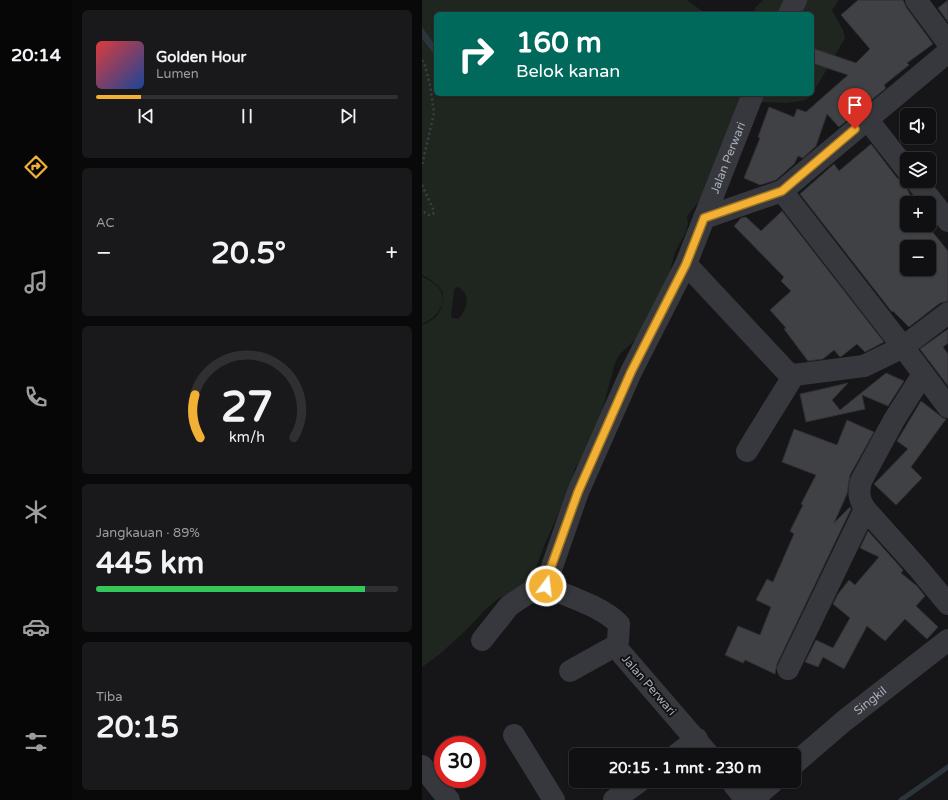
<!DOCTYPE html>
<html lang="id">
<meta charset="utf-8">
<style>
:root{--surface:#101012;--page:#19191b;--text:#f1f3f6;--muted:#9c9d9f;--line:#303032;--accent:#f2b134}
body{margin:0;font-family:"Varela Round",sans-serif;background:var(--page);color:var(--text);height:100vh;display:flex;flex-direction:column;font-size:15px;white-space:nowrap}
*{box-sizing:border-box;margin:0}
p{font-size:13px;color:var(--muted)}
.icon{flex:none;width:22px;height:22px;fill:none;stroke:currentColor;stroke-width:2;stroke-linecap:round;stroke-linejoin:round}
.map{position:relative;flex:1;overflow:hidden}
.drawer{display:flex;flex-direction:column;gap:10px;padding:10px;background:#09090a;width:350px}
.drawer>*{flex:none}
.banner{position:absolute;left:12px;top:12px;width:380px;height:84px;border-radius:6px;box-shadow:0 1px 3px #0004,0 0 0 1px var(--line);background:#00695c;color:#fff;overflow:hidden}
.fabs{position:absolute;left:478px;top:108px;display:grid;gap:8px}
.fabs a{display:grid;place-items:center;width:36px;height:36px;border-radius:6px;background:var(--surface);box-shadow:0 1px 3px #0004,0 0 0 1px var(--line);font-size:20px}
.speed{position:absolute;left:12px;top:736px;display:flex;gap:8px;font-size:20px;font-weight:700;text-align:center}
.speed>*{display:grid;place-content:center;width:52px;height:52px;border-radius:50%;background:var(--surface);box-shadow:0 1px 3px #0004,0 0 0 1px var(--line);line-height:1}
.speed .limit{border:6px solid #d22;background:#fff;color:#111}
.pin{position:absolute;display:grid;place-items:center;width:34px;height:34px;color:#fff;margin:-41px -17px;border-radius:50% 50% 50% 0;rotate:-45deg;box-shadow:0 0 4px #0007}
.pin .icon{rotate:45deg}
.me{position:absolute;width:44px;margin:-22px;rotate:15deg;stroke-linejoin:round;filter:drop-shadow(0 0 3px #0008)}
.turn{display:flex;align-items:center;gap:14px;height:84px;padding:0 16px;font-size:18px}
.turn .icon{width:52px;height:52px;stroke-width:2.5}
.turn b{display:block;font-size:28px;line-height:34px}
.big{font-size:30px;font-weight:700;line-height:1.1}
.drawer .tile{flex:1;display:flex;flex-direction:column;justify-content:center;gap:6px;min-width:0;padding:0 14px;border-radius:6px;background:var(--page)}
.drawer .dial{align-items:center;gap:0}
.dial svg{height:104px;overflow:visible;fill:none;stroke:var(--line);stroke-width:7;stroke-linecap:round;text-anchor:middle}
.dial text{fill:var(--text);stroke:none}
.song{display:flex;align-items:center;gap:12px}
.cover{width:48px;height:48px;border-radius:6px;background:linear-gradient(135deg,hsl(0 70% 55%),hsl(220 70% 35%))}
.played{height:4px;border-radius:2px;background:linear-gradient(90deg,var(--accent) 15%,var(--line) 15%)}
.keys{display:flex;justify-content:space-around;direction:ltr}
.heat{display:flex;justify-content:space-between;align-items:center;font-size:22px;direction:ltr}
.charge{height:6px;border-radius:3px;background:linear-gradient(90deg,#34c759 89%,var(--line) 0)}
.trip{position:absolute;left:147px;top:748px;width:232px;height:40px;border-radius:6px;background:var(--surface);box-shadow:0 1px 3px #0004,0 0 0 1px var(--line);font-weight:700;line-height:40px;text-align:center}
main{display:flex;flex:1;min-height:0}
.dock{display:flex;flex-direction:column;width:72px;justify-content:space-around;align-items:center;background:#060607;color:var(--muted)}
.dock .icon{width:28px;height:28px}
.dock .selected{color:var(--accent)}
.dock b{font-size:18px;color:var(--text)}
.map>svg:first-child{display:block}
.green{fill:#1e261f;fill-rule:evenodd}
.water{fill:#2c353c}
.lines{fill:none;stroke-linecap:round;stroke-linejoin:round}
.stream{stroke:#2c353c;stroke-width:5}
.building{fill:#404145;stroke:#303034;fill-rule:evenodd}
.path{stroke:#3d3f44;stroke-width:2.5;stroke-dasharray:2 3;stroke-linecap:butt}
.minor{stroke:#37383d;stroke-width:22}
.route-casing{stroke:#9d7322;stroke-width:10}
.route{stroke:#f2b134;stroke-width:7}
.labels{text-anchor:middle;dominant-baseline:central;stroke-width:4;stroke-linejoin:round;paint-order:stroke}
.street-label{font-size:12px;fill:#a8adb8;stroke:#111113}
</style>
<main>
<nav class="dock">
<b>20:14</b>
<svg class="icon selected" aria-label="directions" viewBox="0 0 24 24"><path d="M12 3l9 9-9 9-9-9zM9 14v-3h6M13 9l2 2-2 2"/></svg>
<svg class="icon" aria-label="music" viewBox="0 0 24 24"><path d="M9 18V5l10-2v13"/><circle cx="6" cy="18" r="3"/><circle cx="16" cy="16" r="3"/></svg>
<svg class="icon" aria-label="phone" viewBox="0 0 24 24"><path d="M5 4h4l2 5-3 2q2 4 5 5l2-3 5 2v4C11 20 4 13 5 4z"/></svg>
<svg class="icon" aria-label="climate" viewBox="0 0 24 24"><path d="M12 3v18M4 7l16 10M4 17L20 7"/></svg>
<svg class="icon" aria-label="car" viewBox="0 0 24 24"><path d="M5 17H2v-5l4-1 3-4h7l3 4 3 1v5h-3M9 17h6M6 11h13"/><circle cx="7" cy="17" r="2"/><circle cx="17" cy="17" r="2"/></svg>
<svg class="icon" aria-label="filters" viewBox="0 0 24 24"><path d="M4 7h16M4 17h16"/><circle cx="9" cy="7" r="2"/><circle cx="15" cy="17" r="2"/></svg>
</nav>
<section class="drawer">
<div class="tile">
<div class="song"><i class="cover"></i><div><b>Golden Hour</b><p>Lumen</p></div></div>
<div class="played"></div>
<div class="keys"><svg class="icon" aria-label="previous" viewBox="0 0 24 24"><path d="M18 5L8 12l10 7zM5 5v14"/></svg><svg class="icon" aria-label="pause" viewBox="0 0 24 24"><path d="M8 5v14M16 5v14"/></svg><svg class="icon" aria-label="next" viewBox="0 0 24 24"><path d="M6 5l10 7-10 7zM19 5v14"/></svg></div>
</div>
<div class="tile"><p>AC</p>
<div class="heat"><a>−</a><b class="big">20.5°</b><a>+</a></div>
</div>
<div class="tile dial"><svg viewBox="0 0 100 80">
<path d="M14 69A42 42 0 1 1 86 69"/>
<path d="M14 69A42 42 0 0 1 10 36" stroke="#f2b134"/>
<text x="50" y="56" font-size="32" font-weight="700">27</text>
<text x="50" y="72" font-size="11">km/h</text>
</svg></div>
<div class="tile"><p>Jangkauan · 89%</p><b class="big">445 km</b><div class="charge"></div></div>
<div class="tile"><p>Tiba</p><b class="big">20:15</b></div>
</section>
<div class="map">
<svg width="526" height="800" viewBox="0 0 526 800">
<rect width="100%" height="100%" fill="#161618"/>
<g class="green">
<path d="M0,0h265l19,14h-270v32l-14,-19z"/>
<path d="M341,0h76l-7,10 11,20 2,8 -25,43 -8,12v-79h-58l1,-6z"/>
<path d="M0,39l14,18v37h375l-5,6 -19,3 -24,-1 -7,4 -47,83 -22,27 1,8 -2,8 -11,20 -6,23 -33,64 -17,16 -4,8 -17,63 -9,22 -14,20 -6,22 -25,56 -11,30 -26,19 -8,3 -12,10 -22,23 -25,23 -18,13v-342c12,-4 20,-12 21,-25 0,-3 0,-7 -1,-9 -4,-7 -13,-13 -20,-16zM35,287c15,5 10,24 1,32l-7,-2 3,-27z"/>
<path d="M0,277c7,2 16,8 19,15 7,13 -8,28 -19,32z"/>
</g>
<path class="water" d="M0,27l14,19v11l-14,-18z"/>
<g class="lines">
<path class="stream" d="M479,800l47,-33"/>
</g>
<g class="building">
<path d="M436,0h45l3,7 27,37 -26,19 2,2 -25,20 2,3 -47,39 -12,-13 -11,32 -13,12 -5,-2 -4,8 -18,16 -16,5 -16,-7 16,-40 -2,-1 11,-30 25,10 3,-8 9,3 42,-37 -36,-12v-15l44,15 14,-14 -29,-34z"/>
<path d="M526,0v22l-10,-14z"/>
<path d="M449,144l26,34 7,4 6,13 6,8h-9v22h20l21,26v50l-8,2 -31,24 -16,-16 -1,1 -92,-118 34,-30 5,7zM485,247h22v22h-22z"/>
<path d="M360,211l102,131 -19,10 -8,-8 -15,12 -2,1 -6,-7 -11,9 -15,2 -24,-32 2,-1 -16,-18 21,-19 -10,-10 3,-4 -50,-51 7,-8 5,-1 15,14z"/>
<path d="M526,329v14l-5,4 5,7v32l-28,-37z"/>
<path d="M464,373l18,8 -16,25 -26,-11 3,14 -59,13 -6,-28 48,-11 -16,17 8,10z"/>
<path d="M499,401l22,17 3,1 -35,48 11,11 -26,27 -22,-21 34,-35 -11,-8z"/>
<path d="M425,420l27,12 -24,43 -3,19 -13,29 16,-16 1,2 -74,155 -2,10 -30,-14 -2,3 -18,-8 13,-29 22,9 11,-28 -15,-7 11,-21 6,3 21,-48 -4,-3 13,-26 -2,-1 15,-29 -34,-13 12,-33 43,16z"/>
<path d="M446,531l35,39 -2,3 16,13 8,10 -9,10 22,21 -11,12 -22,-20 -20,22 -18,-15 -23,43 -21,-12 -5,10 -13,-5 11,-22 17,8 17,-30 -17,-14 5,-10 11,-14 6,5 24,-28 -19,-9z"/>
</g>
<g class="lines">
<g class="path">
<path d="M0,60l3,6 5,19 4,28 -12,52"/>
<path d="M0,185l12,26 -1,3 -4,1 -7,-4"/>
</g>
<g class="minor">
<path d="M494,0l32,43"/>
<path d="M367,14l7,-14"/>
<path d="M445,119l40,51"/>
<path d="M494,181l32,40"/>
<path d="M360,191l121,156 45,60"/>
<path d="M282,218l78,-27 166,-139"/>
<path d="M264,264l99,106 4,3 5,2 70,-9 39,-19 45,-34"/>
<path d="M501,374l-29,46 -33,61c-3,12 -2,18 4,28l54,60 29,35"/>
<path d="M325,451l47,-76"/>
<path d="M60,640l27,-34 37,-25"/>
<path d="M366,669l77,-160"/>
<path d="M148,671l45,-25"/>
<path d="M92,735l40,65"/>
<path d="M254,755l21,-16"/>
<path id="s1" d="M287,755l-94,-109 3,-5 1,-17c-17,-17 -48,-27 -70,-36l-3,-4 32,-92 53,-120 55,-108 67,-170"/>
<path id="s2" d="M372,764l50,-43 104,-81"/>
<path d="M0,766l27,34"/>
<path d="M309,781l15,19"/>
<path d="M192,800l26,-19"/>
<path d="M330,800l22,-19"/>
</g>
</g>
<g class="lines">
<g class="route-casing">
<path id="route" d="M124,586v-5l32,-89 53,-120 55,-108 18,-46 78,-27 73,-62"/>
</g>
<use href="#route" class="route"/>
</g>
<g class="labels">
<g class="street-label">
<text stroke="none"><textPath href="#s1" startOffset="715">Jalan Perwari</textPath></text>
<text transform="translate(227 685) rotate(49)">Jalan Perwari</text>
<text stroke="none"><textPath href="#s2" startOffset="99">Singkil</textPath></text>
</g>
</g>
</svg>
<div class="fabs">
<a><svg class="icon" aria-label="sound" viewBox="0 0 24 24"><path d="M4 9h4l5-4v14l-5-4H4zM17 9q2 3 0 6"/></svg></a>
<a><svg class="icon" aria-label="layers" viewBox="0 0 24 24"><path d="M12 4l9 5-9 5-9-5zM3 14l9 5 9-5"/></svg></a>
<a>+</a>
<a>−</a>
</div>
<div class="speed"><div class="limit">30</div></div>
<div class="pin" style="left:433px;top:129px;background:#d93025"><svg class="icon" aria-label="arrive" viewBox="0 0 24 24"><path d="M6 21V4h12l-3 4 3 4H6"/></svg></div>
<svg class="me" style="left:124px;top:586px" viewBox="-20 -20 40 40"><circle r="17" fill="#f2b134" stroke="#fff" stroke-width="3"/><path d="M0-11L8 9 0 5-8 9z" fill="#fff"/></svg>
<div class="trip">20:15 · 1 mnt · 230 m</div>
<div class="banner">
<div class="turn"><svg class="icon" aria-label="right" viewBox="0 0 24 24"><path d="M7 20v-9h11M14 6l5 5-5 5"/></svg><div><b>160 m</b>Belok kanan</div></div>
</div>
</div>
</main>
